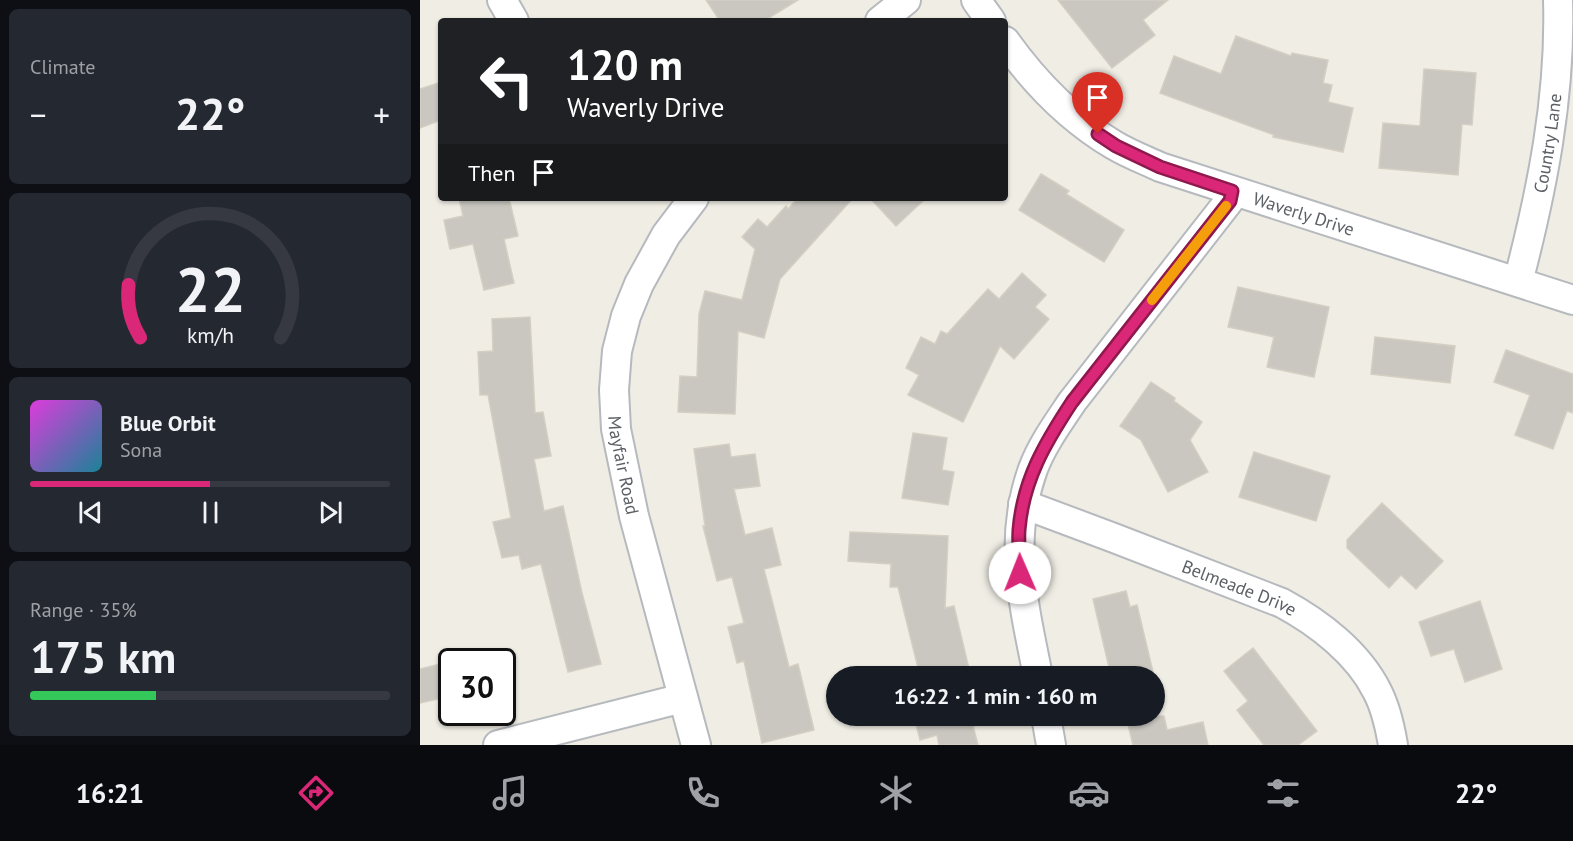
<!DOCTYPE html>
<meta charset="utf-8">
<style>
:root{--surface:#171b24;--page:#242831;--text:#f1f3f6;--muted:#9ea1a6;--line:#363941;--accent:#db2777}
body{margin:0;font-family:"PT Sans",sans-serif;background:var(--page);color:var(--text);height:100vh;display:flex;flex-direction:column;font-size:22px;white-space:nowrap}
*{box-sizing:border-box;margin:0}
p{font-size:20px;color:var(--muted)}
.icon{flex:none;width:33px;height:33px;fill:none;stroke:currentColor;stroke-width:2;stroke-linecap:round;stroke-linejoin:round}
.map{position:relative;flex:1;overflow:hidden}
.panel{display:flex;flex-direction:column;gap:9px;padding:9px;background:#0d0f14;width:420px}
.panel>*{flex:none}
.hud{position:absolute;left:18px;top:18px;width:570px;height:183px;border-radius:6px;box-shadow:0 2px 4px #0004;background:#202124;color:#fff;overflow:hidden}
.speed{position:absolute;left:18px;top:648px;display:flex;gap:12px;font-size:30px;font-weight:700;text-align:center}
.speed>*{display:grid;place-content:center;width:78px;height:78px;border-radius:50%;background:var(--surface);box-shadow:0 2px 4px #0004;line-height:1}
.speed .limit{border:3px solid #111;border-radius:9px;background:#fff;color:#111}
.pin{position:absolute;display:grid;place-items:center;width:51px;height:51px;color:#fff;margin:-62px -26px;border-radius:50% 50% 50% 0;rotate:-45deg;box-shadow:0 0 6px #0007}
.pin .icon{rotate:45deg}
.me{position:absolute;width:66px;margin:-33px;rotate:359deg;stroke-linejoin:round;filter:drop-shadow(0 0 4px #0008)}
.turn{display:flex;align-items:center;gap:21px;height:126px;padding:0 30px;font-size:27px}
.turn .icon{width:78px;height:78px;stroke-width:2.5}
.turn b{display:block;font-size:42px;line-height:51px}
.then{display:flex;align-items:center;height:57px;padding:0 30px;background:#0003;gap:12px;font-size:22px}
.big{font-size:45px;font-weight:600;line-height:1.1}
.panel .tile{flex:1;display:flex;flex-direction:column;justify-content:center;gap:9px;min-width:0;padding:0 21px;border-radius:9px;background:var(--page)}
.panel .dial{align-items:center;gap:0}
.dial svg{height:156px;overflow:visible;fill:none;stroke:var(--line);stroke-width:7;stroke-linecap:round;text-anchor:middle}
.dial text{fill:var(--text);stroke:none}
.song{display:flex;align-items:center;gap:18px}
.cover{width:72px;height:72px;border-radius:9px;background:linear-gradient(135deg,hsl(300 70% 55%),hsl(190 70% 35%))}
.played{height:6px;border-radius:3px;background:linear-gradient(90deg,var(--accent) 50%,var(--line) 50%)}
.keys{display:flex;justify-content:space-around;direction:ltr}
.heat{display:flex;justify-content:space-between;align-items:center;font-size:33px;direction:ltr}
.charge{height:9px;border-radius:4px;background:linear-gradient(90deg,#34c759 35%,var(--line) 0)}
.trip{position:absolute;left:406px;top:666px;width:339px;height:60px;border-radius:30px;background:var(--surface);box-shadow:0 2px 4px #0004;font-weight:600;line-height:60px;text-align:center}
.tabs{display:flex;height:96px;justify-content:space-around;align-items:center;background:#090b0e;color:var(--muted)}
.tabs .icon{width:42px;height:42px}
.tabs .current{color:var(--accent)}
.tabs b{font-size:27px;color:var(--text)}
main{display:flex;flex:1;min-height:0}
.map>svg:first-child{display:block}
.building{fill:#cac7c1;stroke:#d4cfc2;stroke-width:1.5}
.lines{fill:none;stroke-linecap:round;stroke-linejoin:round}
.minor-casing{stroke:#b6babe;stroke-width:32}
.minor{stroke:#fff;stroke-width:28}
.route-casing{stroke:#8e194d;stroke-width:15}
.route{stroke:#db2777;stroke-width:10}
.slow{stroke:#f59e0b;stroke-width:10}
.labels{text-anchor:middle;dominant-baseline:central;stroke-width:4.5;stroke-linejoin:round;paint-order:stroke}
.street-label{font-size:18px;fill:#5c6065;stroke:#fff}
</style>
<main>
<section class="panel">
<div class="tile"><p>Climate</p>
<div class="heat"><a>−</a><b class="big">22°</b><a>+</a></div>
</div>
<div class="tile dial"><svg viewBox="0 0 100 80">
<path d="M14 69A42 42 0 1 1 86 69"/>
<path d="M14 69A42 42 0 0 1 8 42" stroke="#db2777"/>
<text x="50" y="56" font-size="32" font-weight="700">22</text>
<text x="50" y="72" font-size="11">km/h</text>
</svg></div>
<div class="tile">
<div class="song"><i class="cover"></i><div><b>Blue Orbit</b><p>Sona</p></div></div>
<div class="played"></div>
<div class="keys"><svg class="icon" aria-label="previous" viewBox="0 0 24 24"><path d="M18 5L8 12l10 7zM5 5v14"/></svg><svg class="icon" aria-label="pause" viewBox="0 0 24 24"><path d="M8 5v14M16 5v14"/></svg><svg class="icon" aria-label="next" viewBox="0 0 24 24"><path d="M6 5l10 7-10 7zM19 5v14"/></svg></div>
</div>
<div class="tile"><p>Range · 35%</p><b class="big">175 km</b><div class="charge"></div></div>
</section>
<div class="map">
<svg width="1153" height="745" viewBox="0 0 1153 745">
<rect width="100%" height="100%" fill="#efede4"/>
<g class="building">
<path d="M286,0h92l-34,21h-44z"/>
<path d="M638,0h110l-25,20 12,15 -43,33z"/>
<path d="M816,36l55,20 1,-3 36,7 -5,23 9,2 -4,17 25,6 -10,44 -70,-15 1,-2 -114,-42 14,-37 47,18z"/>
<path d="M1004,69l52,4 -4,52 -10,-1 -4,51 -79,-7 4,-45 37,3z"/>
<path d="M21,82v38l-21,8v-39z"/>
<path d="M621,174l28,17 -3,3 58,36 -20,32 -85,-52z"/>
<path d="M39,198h50l9,38 -14,3 10,44 -30,7 -11,-46 -23,5 -6,-29 19,-4z"/>
<path d="M378,198h55l-73,81 -16,59 -26,-7 -3,83 -57,-2 2,-36 17,1 2,-63 6,-23 37,9 13,-51 -13,-12 16,-18 9,8 19,-21 2,3z"/>
<path d="M450,198h56l-30,28z"/>
<path d="M602,273l24,22 -11,12 14,12 -35,40 -14,-13 -37,76 -55,-27 11,-20 -13,-7 15,-31 14,7 6,-13 6,3 41,-45 11,10z"/>
<path d="M818,287l91,20 -15,70 -47,-10 7,-30 -46,-10z"/>
<path d="M110,317l5,96 8,-1 8,44 -17,3 10,52 19,-5 19,87 19,71 -33,8 -27,-108 -19,5 -3,-14 -17,3 -9,-36 18,-4 -23,-123h-8l-2,-43 15,-1 -1,-32z"/>
<path d="M955,337l80,9 -5,37 -79,-9z"/>
<path d="M1086,350l67,24v39l-6,-2 -14,38 -38,-14 15,-40 -36,-13z"/>
<path d="M731,382l24,16 -1,3 28,21 -12,18 18,32 -40,20 -27,-52 -21,-14z"/>
<path d="M493,433l34,5 -5,32 12,2 -6,33 -46,-7z"/>
<path d="M309,444l2,13 24,-3 5,32 -26,3 11,46 27,-7 9,37 -17,4 25,98 9,-3 16,66 -52,13 -18,-82 -7,2 -9,-36 16,-4 -12,-46 -15,4 -14,-55h2l-11,-77z"/>
<path d="M834,452l76,24 -14,45 -77,-24z"/>
<path d="M962,503l61,58 -27,28 -15,-14 -12,13 -42,-40v-8z"/>
<path d="M430,532l98,4 -3,72 9,-2 16,67 -13,3h-37l-22,-89h-8l1,-23 -43,-3z"/>
<path d="M706,591l4,16 7,-2 17,71h-43l-18,-77z"/>
<path d="M1060,601l22,68 -37,13 -11,-33 -23,7 -12,-34z"/>
<path d="M833,648l64,83 -19,14h-34l-27,-35 11,-9 -24,-30z"/>
<path d="M32,661v35l-32,7v-34z"/>
<path d="M494,716h73l1,7 -15,3 5,19h-39l-2,-10 -17,5z"/>
<path d="M706,716h38l3,14 36,-8 5,23h-75z"/>
</g>
<g class="lines">
<g class="minor-casing">
<g id="minor">
<path d="M82,0l12,21"/>
<path d="M556,0l15,21"/>
<path d="M460,21l26,-21"/>
<path id="s1" d="M585,41c30,42 65,78 109,104 15,9 31,15 46,22l413,133"/>
<path id="s2" d="M274,198l-28,37 -27,49 -13,32 -9,35 -3,39 2,39 18,87 62,229"/>
<path id="s3" d="M1098,282c24,-92 43,-186 40,-282"/>
<path id="s4" d="M603,504l91,34 168,65c37,20 76,50 95,88 9,17 13,36 16,54"/>
<path d="M618,676c-14,-71 -31,-135 -5,-207 9,-24 25,-46 39,-67l157,-201 3,-10"/>
<path d="M626,716l5,29"/>
<path d="M78,745l185,-47"/>
</g>
</g>
<use href="#minor" class="minor"/>
</g>
<g class="lines">
<g class="route-casing">
<path id="route" d="M600,573c0,-14 -2,-29 -1,-43 4,-50 26,-87 53,-128l158,-201 2,-10 -72,-24 -44,-21 -18,-12"/>
</g>
<use href="#route" class="route"/>
<path class="slow" d="M732,300l74,-94"/>
</g>
<g class="labels">
<g class="street-label">
<text stroke="none"><textPath href="#s3" startOffset="142">Country Lane</textPath></text>
<text stroke="none"><textPath href="#s1" startOffset="354">Waverly Drive</textPath></text>
<text stroke="none"><textPath href="#s2" startOffset="288">Mayfair Road</textPath></text>
<text stroke="none"><textPath href="#s4" startOffset="232">Belmeade Drive</textPath></text>
</g>
</g>
</svg>
<div class="speed"><div class="limit">30</div></div>
<div class="pin" style="left:678px;top:134px;background:#d93025"><svg class="icon" aria-label="arrive" viewBox="0 0 24 24"><path d="M6 21V4h12l-3 4 3 4H6"/></svg></div>
<svg class="me" style="left:600px;top:573px" viewBox="-20 -20 40 40"><circle r="19" fill="#fff"/><path d="M0-13L10 11 0 6-10 11z" fill="#db2777"/></svg>
<div class="trip">16:22 · 1 min · 160 m</div>
<div class="hud">
<div class="turn"><svg class="icon" aria-label="left" viewBox="0 0 24 24"><path d="M17 20v-9H6M10 6l-5 5 5 5"/></svg><div><b>120 m</b>Waverly Drive</div></div>
<div class="then">Then<svg class="icon" aria-label="arrive" viewBox="0 0 24 24"><path d="M6 21V4h12l-3 4 3 4H6"/></svg></div>
</div>
</div>
</main>
<nav class="tabs">
<b>16:21</b>
<svg class="icon current" aria-label="directions" viewBox="0 0 24 24"><path d="M12 3l9 9-9 9-9-9zM9 14v-3h6M13 9l2 2-2 2"/></svg>
<svg class="icon" aria-label="music" viewBox="0 0 24 24"><path d="M9 18V5l10-2v13"/><circle cx="6" cy="18" r="3"/><circle cx="16" cy="16" r="3"/></svg>
<svg class="icon" aria-label="phone" viewBox="0 0 24 24"><path d="M5 4h4l2 5-3 2q2 4 5 5l2-3 5 2v4C11 20 4 13 5 4z"/></svg>
<svg class="icon" aria-label="climate" viewBox="0 0 24 24"><path d="M12 3v18M4 7l16 10M4 17L20 7"/></svg>
<svg class="icon" aria-label="car" viewBox="0 0 24 24"><path d="M5 17H2v-5l4-1 3-4h7l3 4 3 1v5h-3M9 17h6M6 11h13"/><circle cx="7" cy="17" r="2"/><circle cx="17" cy="17" r="2"/></svg>
<svg class="icon" aria-label="filters" viewBox="0 0 24 24"><path d="M4 7h16M4 17h16"/><circle cx="9" cy="7" r="2"/><circle cx="15" cy="17" r="2"/></svg>
<b>22°</b>
</nav>
